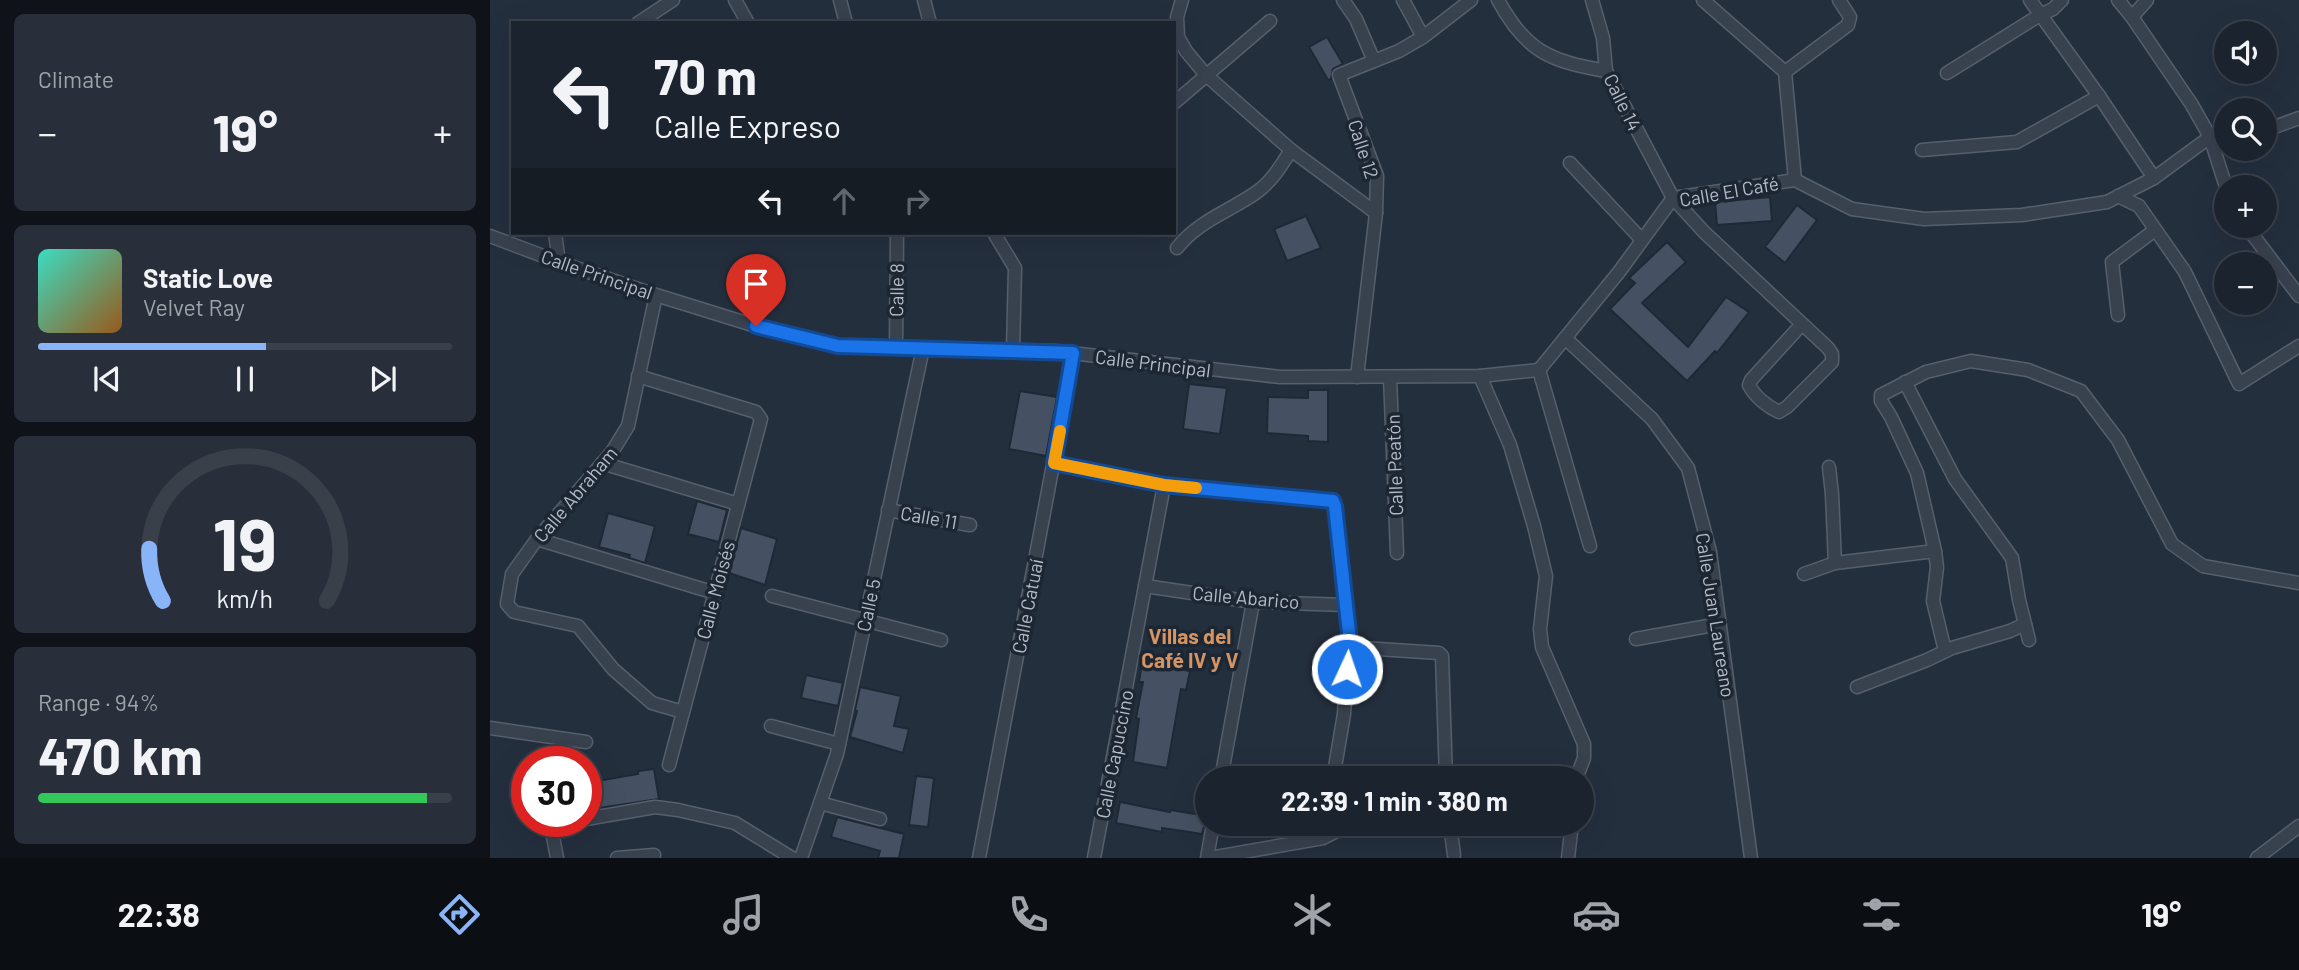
<!DOCTYPE html>
<meta charset="utf-8">
<style>
:root{--surface:#1b232e;--page:#282f3a;--text:#f1f3f6;--muted:#a0a4aa;--line:#39404a;--accent:#8ab4f8}
body{margin:0;font-family:Barlow,sans-serif;background:var(--page);color:var(--text);height:100vh;display:flex;flex-direction:column;font-size:26px;white-space:nowrap}
*{box-sizing:border-box;margin:0}
p{font-size:23px;color:var(--muted)}
.icon{flex:none;width:38px;height:38px;fill:none;stroke:currentColor;stroke-width:2;stroke-linecap:round;stroke-linejoin:round}
.map{position:relative;flex:1;overflow:hidden}
.side{display:flex;flex-direction:column;gap:14px;padding:14px;background:#0f1319;width:490px}
.side>*{flex:none}
.guide{position:absolute;left:21px;top:21px;width:665px;height:214px;border-radius:0px;box-shadow:0 7px 28px #0002,0 0 0 2px var(--line);background:#1b232e;color:var(--text);overflow:hidden}
.fabs{position:absolute;left:1724px;top:21px;display:grid;gap:14px}
.fabs a{display:grid;place-items:center;width:63px;height:63px;border-radius:50%;background:var(--surface);box-shadow:0 7px 28px #0002,0 0 0 2px var(--line);font-size:35px}
.speed{position:absolute;left:21px;top:746px;display:flex;gap:14px;font-size:35px;font-weight:700;text-align:center}
.speed>*{display:grid;place-content:center;width:91px;height:91px;border-radius:50%;background:var(--surface);box-shadow:0 7px 28px #0002,0 0 0 2px var(--line);line-height:1}
.speed .limit{border:10px solid #d22;background:#fff;color:#111}
.pin{position:absolute;display:grid;place-items:center;width:60px;height:60px;color:#fff;margin:-72px -30px;border-radius:50% 50% 50% 0;rotate:-45deg;box-shadow:0 0 7px #0007}
.pin .icon{rotate:45deg}
.me{position:absolute;width:77px;margin:-38px;rotate:3deg;stroke-linejoin:round;filter:drop-shadow(0 0 5px #0008)}
.turn{display:flex;align-items:center;gap:24px;height:147px;padding:0 28px;font-size:32px}
.turn .icon{width:91px;height:91px;stroke-width:2.5}
.turn b{display:block;font-size:49px;line-height:60px}
.lanes{display:flex;align-items:center;height:66px;padding:0 28px;background:#0003;justify-content:center;gap:35px;direction:ltr}
.lanes .off{opacity:.35}
.big{font-size:52px;font-weight:700;line-height:1.1}
.side .card{flex:1;display:flex;flex-direction:column;justify-content:center;gap:10px;min-width:0;padding:0 24px;border-radius:10px;background:var(--page)}
.side .dial{align-items:center;gap:0}
.dial svg{height:182px;overflow:visible;fill:none;stroke:var(--line);stroke-width:7;stroke-linecap:round;text-anchor:middle}
.dial text{fill:var(--text);stroke:none}
.song{display:flex;align-items:center;gap:21px}
.cover{width:84px;height:84px;border-radius:10px;background:linear-gradient(135deg,hsl(170 70% 55%),hsl(30 70% 35%))}
.played{height:7px;border-radius:4px;background:linear-gradient(90deg,var(--accent) 55%,var(--line) 55%)}
.keys{display:flex;justify-content:space-around;direction:ltr}
.heat{display:flex;justify-content:space-between;align-items:center;font-size:38px;direction:ltr}
.charge{height:10px;border-radius:5px;background:linear-gradient(90deg,#34c759 94%,var(--line) 0)}
.trip{position:absolute;left:705px;top:766px;width:399px;height:70px;border-radius:35px;background:var(--surface);box-shadow:0 7px 28px #0002,0 0 0 2px var(--line);font-weight:700;line-height:70px;text-align:center}
.tab-bar{display:flex;height:112px;justify-content:space-around;align-items:center;background:#0b0e12;color:var(--muted)}
.tab-bar .icon{width:49px;height:49px}
.tab-bar .current{color:var(--accent)}
.tab-bar b{font-size:32px;color:var(--text)}
main{display:flex;flex:1;min-height:0}
.map>svg:first-child{display:block}
.building{fill:#455162;stroke:#1f2835;stroke-width:2}
.lines{fill:none;stroke-linecap:round;stroke-linejoin:round}
.street-casing{stroke:#565f6c;stroke-width:15}
.street{stroke:#38414e;stroke-width:12}
.route-casing{stroke:#114b97;stroke-width:18}
.route{stroke:#1a73e8;stroke-width:12}
.slow{stroke:#f59e0b;stroke-width:12}
.labels{text-anchor:middle;dominant-baseline:central;stroke-width:7;stroke-linejoin:round;paint-order:stroke}
.street-label{font-size:19px;fill:#b4bcc9;stroke:#1d2633}
.neighbourhood-label{font-size:21px;font-weight:bold;fill:#d59563;stroke:#1d2633}
</style>
<main>
<section class="side">
<div class="card"><p>Climate</p>
<div class="heat"><a>−</a><b class="big">19°</b><a>+</a></div>
</div>
<div class="card">
<div class="song"><i class="cover"></i><div><b>Static Love</b><p>Velvet Ray</p></div></div>
<div class="played"></div>
<div class="keys"><svg class="icon" aria-label="previous" viewBox="0 0 24 24"><path d="M18 5L8 12l10 7zM5 5v14"/></svg><svg class="icon" aria-label="pause" viewBox="0 0 24 24"><path d="M8 5v14M16 5v14"/></svg><svg class="icon" aria-label="next" viewBox="0 0 24 24"><path d="M6 5l10 7-10 7zM19 5v14"/></svg></div>
</div>
<div class="card dial"><svg viewBox="0 0 100 80">
<path d="M14 69A42 42 0 1 1 86 69"/>
<path d="M14 69A42 42 0 0 1 8 46" stroke="#8ab4f8"/>
<text x="50" y="56" font-size="32" font-weight="700">19</text>
<text x="50" y="72" font-size="11">km/h</text>
</svg></div>
<div class="card"><p>Range · 94%</p><b class="big">470 km</b><div class="charge"></div></div>
</section>
<div class="map">
<svg width="1809" height="858" viewBox="0 0 1809 858">
<rect width="100%" height="100%" fill="#242f3e"/>
<g class="building">
<path d="M837,37l16,27 -10,5 -2,10 -3,1 -19,-33z"/>
<path d="M1280,197l2,24 -55,4 -2,-23z"/>
<path d="M1307,205l20,15 -32,43 -20,-16z"/>
<path d="M816,216l15,32 -34,13 -13,-32z"/>
<path d="M1177,242l19,20 -44,41 46,44 38,-50 23,15 -32,41 -2,-2 -28,30 -77,-72 25,-26 -6,-5z"/>
<path d="M699,384l38,4 -7,46 -37,-5z"/>
<path d="M818,390h20v52l-20,-1v-5l-41,-3 1,-36 40,1z"/>
<path d="M530,391l37,6 -11,59 -37,-7z"/>
<path d="M207,501l30,9 -8,32 -31,-8z"/>
<path d="M118,513l47,13 -10,37 -16,-5 1,-3 -31,-8z"/>
<path d="M251,528l36,11 -12,46 -36,-12z"/>
<path d="M652,663l48,8 -4,19 -5,-1 -14,79 -34,-6 6,-43 -3,-1 7,-36h-4z"/>
<path d="M316,675l37,8 -5,23 -37,-8z"/>
<path d="M370,687l41,9 -7,30 15,3 -6,24 -53,-16 7,-26 -2,-1z"/>
<path d="M164,769l5,30 -73,11v-27l52,-9v-3z"/>
<path d="M426,776l18,2 -6,49 -19,-2z"/>
<path d="M630,802l50,10 1,-2 36,6 -5,18 -40,-6v4l-46,-9z"/>
<path d="M347,817l67,17 -5,24h-21l2,-7 -49,-14z"/>
</g>
<g class="lines">
<g class="street-casing">
<g id="street">
<path d="M245,0l13,23"/>
<path d="M350,0l6,23"/>
<path d="M434,0l6,23"/>
<path d="M692,0l-5,17 1,20 8,14 20,24 85,75 85,63"/>
<path d="M853,0l13,19 18,42"/>
<path d="M913,0l20,37"/>
<path d="M1008,0c28,52 52,61 108,71"/>
<path d="M1102,0l11,38 3,33 67,127 31,34 124,116 4,6v8l-45,45 -8,5c-11,-5 -24,-15 -30,-27l2,-5 51,-56"/>
<path d="M1213,0l82,72 10,108"/>
<path d="M1540,0l69,96 55,82"/>
<path d="M1628,0l14,17 60,88 18,32 16,50"/>
<path d="M1642,17l15,-17"/>
<path d="M148,23l35,-23"/>
<path d="M1295,72l63,-47 2,-8 -11,-17"/>
<path d="M1457,73l93,-58 13,-6 9,-9"/>
<path d="M684,103l96,-82"/>
<path d="M1774,131l35,-13"/>
<path d="M1432,150l95,-8 82,-46"/>
<path d="M1080,163l72,77"/>
<path d="M1628,196l21,10 46,66 54,112 60,-38"/>
<path d="M1756,226l53,70"/>
<path d="M65,233l4,29"/>
<path d="M504,233l21,35 -2,82"/>
<path d="M0,236l69,26 97,33 100,31 82,20 216,5 226,26 200,-1 59,-6"/>
<path d="M687,248c21,-27 53,-37 80,-56 15,-11 24,-26 34,-42"/>
<path d="M166,295l-28,131 -16,26 -75,87 -25,35 -5,30 7,8 64,14 35,43 39,34 31,9"/>
<path d="M1628,315l-6,-53 43,-32"/>
<path d="M1075,338l87,81 36,49 22,84 41,306"/>
<path d="M406,348l1,-115"/>
<path d="M1049,370l80,-98 54,-74 122,-18 57,29 72,10 98,-4 85,-13 47,-24 56,-41 16,-2"/>
<path d="M1049,370l51,176"/>
<path d="M148,376l118,36 5,7 -92,346"/>
<path d="M990,376l30,69 24,81 12,50 -6,53 2,18 42,97v14l-8,21"/>
<path d="M867,377l19,-164 1,-37 -38,-101 60,-24 24,-14 48,-37"/>
<path d="M900,377l7,176"/>
<path d="M1415,382l50,97 57,79 7,42 10,40"/>
<path d="M112,463l136,41"/>
<path d="M564,463l110,22 169,16 2,5 14,127 -5,81 -11,65"/>
<path d="M1339,467l3,27 3,69"/>
<path d="M398,510l82,15"/>
<path d="M47,539l178,54"/>
<path d="M1314,574l31,-11 100,-12"/>
<path d="M655,586l108,16 93,3"/>
<path d="M282,596l169,44"/>
<path d="M1146,639l83,-15"/>
<path d="M858,647l91,6 3,3 4,123"/>
<path d="M1455,651l-12,-50 4,-34 -2,-16 -18,-78 -26,-56 -10,-16v-6l45,-23 45,-11 57,9 53,21 37,49 54,104 31,22 96,17"/>
<path d="M1367,687l70,-27 25,-12 58,-17 15,-7"/>
<path d="M281,726l68,18"/>
<path d="M0,728l96,14"/>
<path d="M731,779l32,-177"/>
<path d="M330,803l60,16"/>
<path d="M96,819l69,-12 23,3 57,13 57,35"/>
<path d="M960,824l4,31"/>
<path d="M67,858l-6,-32 24,-5"/>
<path d="M127,858l37,-3"/>
<path d="M311,858l36,-104 86,-406"/>
<path d="M489,858l95,-505"/>
<path d="M604,858l70,-373"/>
<path d="M717,858l6,-34"/>
<path d="M720,858l113,-20 27,-14"/>
<path d="M1078,858l4,-34"/>
<path d="M1767,858l42,-32"/>
</g>
</g>
<use href="#street" class="street"/>
</g>
<g class="lines">
<g class="route-casing">
<path id="route" d="M266,326l82,20 235,7 -19,110 110,22 169,16 2,5 14,127 -2,36"/>
</g>
<use href="#route" class="route"/>
<path class="slow" d="M570,431l-6,32 110,22 32,3"/>
</g>
<g class="labels">
<g class="street-label">
<text transform="translate(1133 102) rotate(64)">Calle 14</text>
<text transform="translate(874 149) rotate(72)">Calle 12</text>
<text transform="translate(1239 191) rotate(-10)">Calle El Café</text>
<text transform="translate(107 274) rotate(19)">Calle Principal</text>
<text transform="translate(406 290) rotate(-89)">Calle 8</text>
<text transform="translate(663 363) rotate(7)">Calle Principal</text>
<text transform="translate(904 465) rotate(-92)">Calle Peatón</text>
<text transform="translate(85 494) rotate(-50)">Calle Abraham</text>
<text transform="translate(439 517) rotate(10)">Calle 11</text>
<text transform="translate(225 590) rotate(-75)">Calle Moisés</text>
<text transform="translate(756 597) rotate(5)">Calle Abarico</text>
<text transform="translate(378 605) rotate(-78)">Calle 5</text>
<text transform="translate(537 606) rotate(-79)">Calle Catuaí</text>
<text transform="translate(1226 615) rotate(81)">Calle Juan Laureano</text>
<text transform="translate(624 754) rotate(-79)">Calle Capuccino</text>
</g>
<g class="neighbourhood-label">
<text x="700" y="635">Villas del<tspan x="700" dy="24">Café IV y V</tspan></text>
</g>
</g>
</svg>
<div class="fabs">
<a><svg class="icon" aria-label="sound" viewBox="0 0 24 24"><path d="M4 9h4l5-4v14l-5-4H4zM17 9q2 3 0 6"/></svg></a>
<a><svg class="icon" aria-label="search" viewBox="0 0 24 24"><circle cx="10" cy="10" r="6"/><path d="M15 15l6 6"/></svg></a>
<a>+</a>
<a>−</a>
</div>
<div class="speed"><div class="limit">30</div></div>
<div class="pin" style="left:266px;top:326px;background:#d93025"><svg class="icon" aria-label="arrive" viewBox="0 0 24 24"><path d="M6 21V4h12l-3 4 3 4H6"/></svg></div>
<svg class="me" style="left:857px;top:669px" viewBox="-20 -20 40 40"><circle r="17" fill="#1a73e8" stroke="#fff" stroke-width="3"/><path d="M0-11L8 9 0 5-8 9z" fill="#fff"/></svg>
<div class="trip">22:39 · 1 min · 380 m</div>
<div class="guide">
<div class="turn"><svg class="icon" aria-label="left" viewBox="0 0 24 24"><path d="M17 20v-9H6M10 6l-5 5 5 5"/></svg><div><b>70 m</b>Calle Expreso</div></div>
<div class="lanes"><svg class="icon" aria-label="left" viewBox="0 0 24 24"><path d="M17 20v-9H6M10 6l-5 5 5 5"/></svg><svg class="icon off" aria-label="ahead" viewBox="0 0 24 24"><path d="M12 20V5M6 11l6-6 6 6"/></svg><svg class="icon off" aria-label="right" viewBox="0 0 24 24"><path d="M7 20v-9h11M14 6l5 5-5 5"/></svg></div>
</div>
</div>
</main>
<nav class="tab-bar">
<b>22:38</b>
<svg class="icon current" aria-label="directions" viewBox="0 0 24 24"><path d="M12 3l9 9-9 9-9-9zM9 14v-3h6M13 9l2 2-2 2"/></svg>
<svg class="icon" aria-label="music" viewBox="0 0 24 24"><path d="M9 18V5l10-2v13"/><circle cx="6" cy="18" r="3"/><circle cx="16" cy="16" r="3"/></svg>
<svg class="icon" aria-label="phone" viewBox="0 0 24 24"><path d="M5 4h4l2 5-3 2q2 4 5 5l2-3 5 2v4C11 20 4 13 5 4z"/></svg>
<svg class="icon" aria-label="climate" viewBox="0 0 24 24"><path d="M12 3v18M4 7l16 10M4 17L20 7"/></svg>
<svg class="icon" aria-label="car" viewBox="0 0 24 24"><path d="M5 17H2v-5l4-1 3-4h7l3 4 3 1v5h-3M9 17h6M6 11h13"/><circle cx="7" cy="17" r="2"/><circle cx="17" cy="17" r="2"/></svg>
<svg class="icon" aria-label="filters" viewBox="0 0 24 24"><path d="M4 7h16M4 17h16"/><circle cx="9" cy="7" r="2"/><circle cx="15" cy="17" r="2"/></svg>
<b>19°</b>
</nav>
